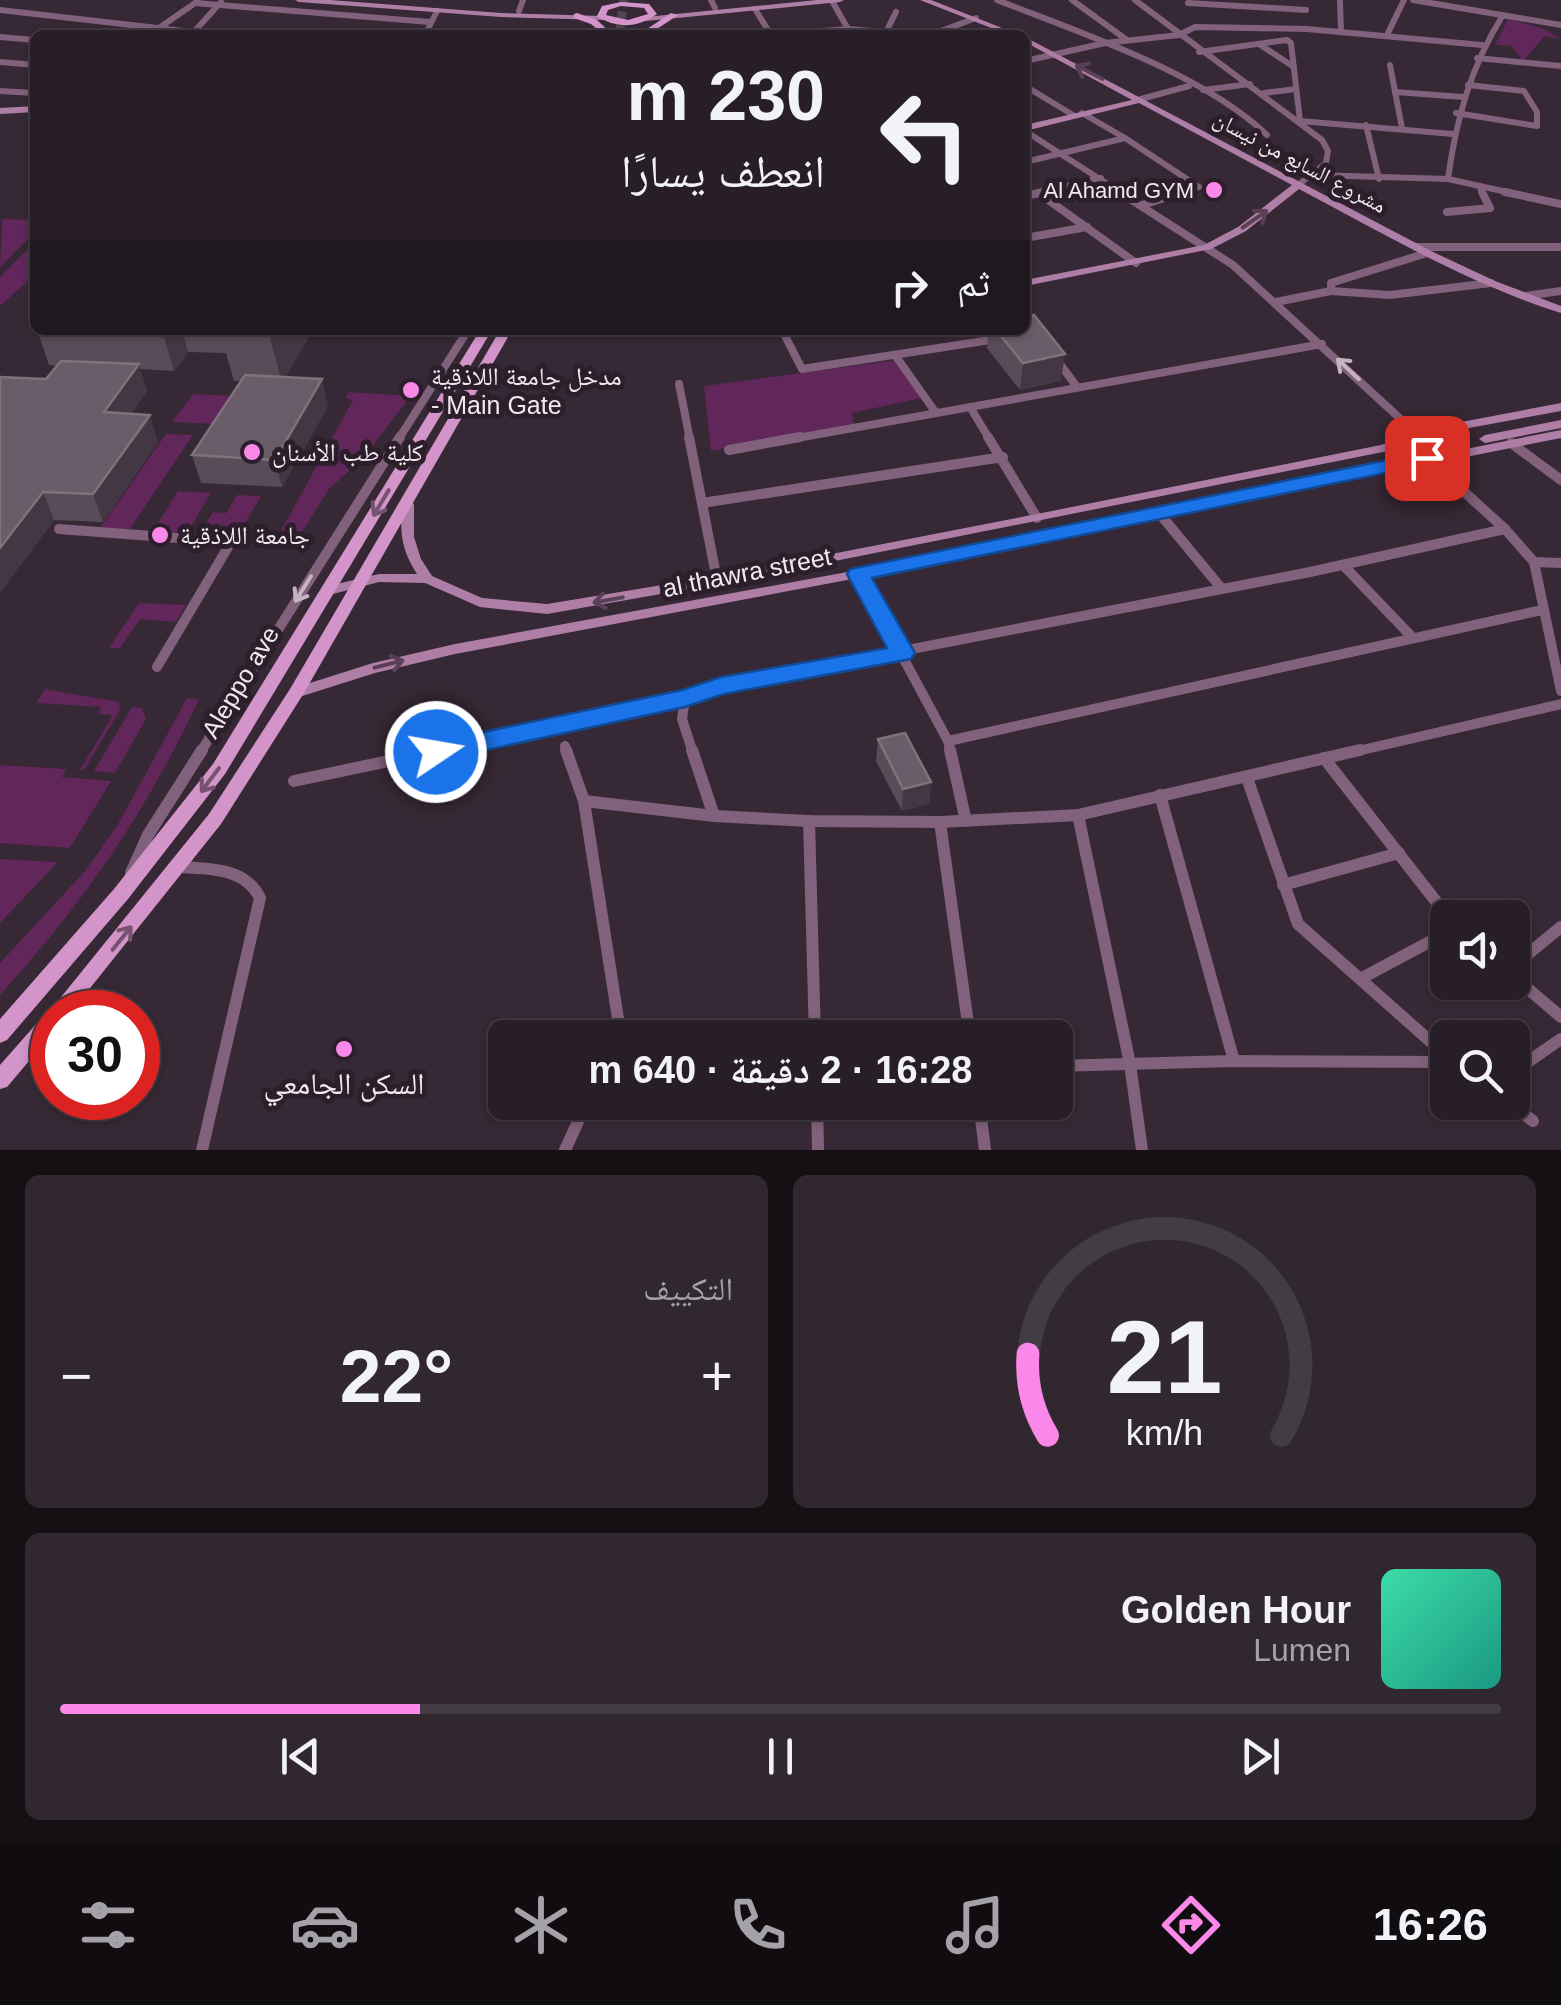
<!DOCTYPE html>
<html lang="ar">
<meta charset="utf-8">
<style>
:root{--surface:#281e27;--page:#30272f;--text:#f1f3f6;--muted:#a5a2a7;--line:#443c44;--accent:#f988e9}
body{margin:0;font-family:Helvetica,"Noto Naskh Arabic",sans-serif;background:var(--page);color:var(--text);direction:rtl;height:100vh;display:flex;flex-direction:column;font-size:38px;white-space:nowrap}
*{box-sizing:border-box;margin:0}
p{font-size:32px;color:var(--muted)}
.icon{flex:none;width:55px;height:55px;fill:none;stroke:currentColor;stroke-width:2;stroke-linecap:round;stroke-linejoin:round}
.map{position:relative;height:1150px;overflow:hidden;direction:ltr}
.details{display:flex;flex-direction:column;gap:25px;padding:25px;background:#161015;flex:1}
.details>*{flex:none}
.guide{position:absolute;left:30px;top:30px;width:1000px;height:305px;border-radius:15px;box-shadow:0 2px 8px #0004,0 0 0 2px var(--line);direction:rtl;background:#281e27;color:var(--text);overflow:hidden}
.controls{position:absolute;left:1430px;top:900px;display:grid;gap:20px}
.controls a{display:grid;place-items:center;width:100px;height:100px;border-radius:15px;background:var(--surface);box-shadow:0 2px 8px #0004,0 0 0 2px var(--line);font-size:50px}
.speed{position:absolute;left:30px;top:990px;display:flex;gap:20px;font-size:50px;font-weight:700;text-align:center}
.speed>*{display:grid;place-content:center;width:130px;height:130px;border-radius:50%;background:var(--surface);box-shadow:0 2px 8px #0004,0 0 0 2px var(--line);line-height:1}
.speed .limit{border:15px solid #d22;background:#fff;color:#111}
.pin{position:absolute;display:grid;place-items:center;width:85px;height:85px;color:#fff;margin:-42px;border-radius:20px;box-shadow:0 5px 15px #0006}
.me{position:absolute;width:110px;margin:-55px;rotate:78deg;stroke-linejoin:round;filter:drop-shadow(0 0 8px #0008)}
.turn{display:flex;align-items:center;gap:35px;height:210px;padding:0 40px;font-size:45px}
.turn .icon{width:130px;height:130px;stroke-width:2.5}
.turn b{display:block;font-size:70px;line-height:85px}
.then{display:flex;align-items:center;height:95px;padding:0 40px;background:#0003;gap:20px;font-size:38px}
.big{font-size:75px;font-weight:700;line-height:1.1}
.details .tile{flex:1;display:flex;flex-direction:column;justify-content:center;gap:15px;min-width:0;padding:0 35px;border-radius:15px;background:var(--page)}
.details .dial{align-items:center;gap:0}
.dial svg{height:260px;overflow:visible;fill:none;stroke:var(--line);stroke-width:7;stroke-linecap:round;text-anchor:middle}
.dial text{fill:var(--text);stroke:none}
.song{display:flex;align-items:center;gap:30px}
.cover{width:120px;height:120px;border-radius:15px;background:linear-gradient(135deg,hsl(160 70% 55%),hsl(170 70% 35%))}
.played{height:10px;border-radius:5px;background:linear-gradient(90deg,var(--accent) 25%,var(--line) 25%)}
.keys{display:flex;justify-content:space-around;direction:ltr}
.heat{display:flex;justify-content:space-between;align-items:center;font-size:55px;direction:ltr}
.details .tiles{flex:1;display:grid;gap:25px;grid-template-columns:1fr 1fr}
.tile:last-child{grid-column:span 2}
.trip{position:absolute;left:488px;top:1020px;width:585px;height:100px;border-radius:15px;background:var(--surface);box-shadow:0 2px 8px #0004,0 0 0 2px var(--line);font-weight:700;line-height:100px;text-align:center;direction:rtl}
.tabs{display:flex;height:160px;justify-content:space-around;align-items:center;background:#100c10;color:var(--muted)}
.tabs .icon{width:70px;height:70px}
.tabs .current{color:var(--accent)}
.tabs b{font-size:45px;color:var(--text)}
.map>svg:first-child{display:block}
.green{fill:#61265a}
.lines{fill:none;stroke-linecap:round;stroke-linejoin:round}
.primary-tunnel{stroke:#524550;stroke-width:9;stroke-dasharray:9 5;stroke-linecap:butt}
.street-far3{stroke:#81617b;stroke-width:6}
.street-far2{stroke:#81617b;stroke-width:8}
.street-far1{stroke:#81617b;stroke-width:10}
.street{stroke:#81617b;stroke-width:12}
.secondary{fill:#af7ea7;fill-rule:evenodd}
.primary{fill:#d394c9;fill-rule:evenodd}
.wall{fill:#594b57}
.shaded-wall{fill:#443642}
.building{fill:#6a5c68;stroke:#7f727d;stroke-width:2.5}
.oneway{stroke:#5a4056}
.oneway2{stroke:#c5b3c1}
.oneway3{stroke:#775372}
.route{fill:#1a73e8;stroke:#114b97;stroke-width:2.5}
.poi-dot{fill:#f988e9;stroke:#2c1e2a;stroke-width:4}
.labels{text-anchor:middle;dominant-baseline:central;stroke-width:10;stroke-linejoin:round;paint-order:stroke}
.far-street-label{font-size:22px;fill:#f2e9f0;stroke:#2c1e2a}
.far-poi-label{font-size:22px;fill:#f2e9f0;stroke:#2c1e2a;text-anchor:end}
.poi-label{font-size:25px;fill:#f2e9f0;stroke:#2c1e2a;text-anchor:start}
.street-label{font-size:25px;fill:#f2e9f0;stroke:#2c1e2a}
.near-poi-label{font-size:30px;fill:#f2e9f0;stroke:#2c1e2a}
</style>
<div class="map">
<svg width="1561" height="1150" viewBox="0 0 1561 1150">
<rect width="100%" height="100%" fill="#362834"/>
<g class="green">
<path d="M1508,19l34,9 19,11 -16,-3 -22,25 -11,-15 -17,-1z"/>
<path d="M2,219l33,1v12l-35,35z"/>
<path d="M30,247h5v32h-5l-30,27v-29z"/>
<path d="M898,360l23,38 -69,15 2,12 -143,26 -7,-65z"/>
<path d="M348,392l63,4 -47,61 -35,32 -32,51h-21l77,-140 -7,-2z"/>
<path d="M193,394l130,6 -86,25 -65,-3z"/>
<path d="M166,434l27,1 -64,95 -29,-2z"/>
<path d="M178,491l33,2 -24,40 -34,-2z"/>
<path d="M237,495l24,1 -23,40 -39,-2 14,-22 13,1z"/>
<path d="M139,603l47,2 -10,17 -36,-3 -20,29h-11z"/>
<path d="M45,689l74,13 1,8 -36,60h-4l33,-55 -15,-1 3,-7 -65,-4z"/>
<path d="M187,698l12,1c-52,112 -116,205 -199,296v-32l85,-92 32,-45z"/>
<path d="M132,707l10,1 4,11 -31,54 -21,-2z"/>
<path d="M0,765l66,4 -4,8 49,4 -41,67 -70,-5z"/>
<path d="M0,859l58,3 -58,61z"/>
</g>
<g class="lines">
<path class="primary-tunnel" d="M619,34l5,-34"/>
<g class="street-far3">
<path d="M711,0l4,8"/>
<path d="M997,0c84,33 205,73 270,135"/>
<path d="M1072,0l55,40"/>
<path d="M1135,0l187,140 6,11 -2,12 -28,22"/>
<path d="M1340,0l1,32"/>
<path d="M1413,0l148,25"/>
<path d="M832,1l16,28"/>
<path d="M195,3l235,19"/>
<path d="M1188,3l118,7"/>
<path d="M755,9l16,26"/>
<path d="M0,10l219,25"/>
<path d="M519,11l4,-11"/>
<path d="M159,28l39,-27"/>
<path d="M192,34l29,-32"/>
<path d="M885,34l11,-22"/>
<path d="M425,35l12,-24"/>
<path d="M768,35l80,-6 76,6"/>
<path d="M930,35l46,-17"/>
<path d="M1387,35l17,-35"/>
<path d="M0,37l35,3"/>
<path d="M1259,44l35,23"/>
<path d="M1199,52l88,-12 4,3 9,78 153,13"/>
<path d="M1477,58l84,8"/>
<path d="M1025,61l80,-18 74,-8 16,-8 112,2 175,16"/>
<path d="M0,62l35,3"/>
<path d="M1390,65l12,63"/>
<path d="M1025,86l48,29"/>
<path d="M1203,90l47,-6"/>
<path d="M0,91l35,2"/>
<path d="M1395,92l68,5"/>
<path d="M1264,93l32,-4"/>
<path d="M1141,99l48,-13"/>
<path d="M1082,113l43,25"/>
<path d="M1456,113l81,13v-14l-13,-21 -56,-6"/>
<path d="M1366,125l13,54"/>
<path d="M1025,131l98,63"/>
<path d="M1025,162l100,-24 74,49 -23,7"/>
<path d="M1315,175l133,4c8,-60 23,-113 55,-164"/>
<path d="M1448,179l68,15"/>
<path d="M1479,186l4,8"/>
<path d="M1033,194l68,-16"/>
</g>
<g class="street-far2">
<path d="M1119,192l114,73 186,171"/>
<path d="M1505,192l56,12"/>
<path d="M1040,194l96,69"/>
<path d="M1025,196l18,-4"/>
<path d="M1142,205l42,-13"/>
<path d="M1447,212l43,-4 -8,-16"/>
<path d="M1025,238l62,-11"/>
<path d="M1416,247h145"/>
<path d="M1331,291l59,4 101,-12"/>
<path d="M1525,296l36,-5"/>
<path d="M1276,302l55,-11v-8l96,-30"/>
<path d="M782,330l20,39 195,-30"/>
<path d="M895,355l41,58"/>
<path d="M1057,360l20,27"/>
<path d="M679,384l11,56"/>
<path d="M970,407l20,33"/>
<path d="M398,440l70,-110"/>
<path d="M786,440l536,-96"/>
</g>
<g class="street-far1">
<path d="M689,437l28,143"/>
<path d="M988,437l49,81"/>
<path d="M1511,443l50,37"/>
<path d="M729,450l71,-13"/>
<path d="M1427,458l78,71 29,33 27,129"/>
<path d="M702,503l301,-46"/>
<path d="M1159,513l63,76"/>
<path d="M59,529l172,13 -74,125"/>
<path d="M1534,562l27,1"/>
<path d="M1343,565l70,73"/>
<path d="M858,574l90,167 3,12"/>
<path d="M685,698l-3,21 11,34"/>
<path d="M948,741l594,-131"/>
<path d="M565,746l2,7"/>
<path d="M200,753l200,-316"/>
<path d="M429,753l256,-55 36,-12 589,-114 195,-43"/>
<path d="M1349,753l212,-49"/>
</g>
<g class="street">
<path d="M566,750l18,51"/>
<path d="M692,750l22,66"/>
<path d="M950,750l16,71"/>
<path d="M1324,758l125,160"/>
<path d="M1247,778l51,146 150,133"/>
<path d="M294,781l147,-31"/>
<path d="M1160,795l74,266"/>
<path d="M1078,815l52,249 12,86"/>
<path d="M809,821l6,217"/>
<path d="M940,822l30,216"/>
<path d="M179,867c30,2 66,0 81,31l-58,252"/>
<path d="M131,873l17,-38 54,-85"/>
<path d="M1283,885l116,-32"/>
<path d="M1512,967l49,-40"/>
<path d="M1512,975l49,42"/>
<path d="M1360,979l88,-47"/>
<path d="M621,1038l-37,-237 130,15 95,5 131,1 138,-7 282,-65"/>
<path d="M1055,1066l179,-5 214,1"/>
<path d="M1512,1073l49,-34"/>
<path d="M817,1102l1,48"/>
<path d="M979,1102l6,48"/>
<path d="M1508,1102l25,19"/>
<path d="M565,1150l22,-48"/>
</g>
<g class="secondary">
<path d="M295,0h35l171,13 102,3 4,2 -4,2 -102,-3 -202,-15z"/>
<path d="M817,0h27l-4,2 -194,19 -4,-2 4,-2z"/>
<path d="M920,0h11l89,35h-11z"/>
<path d="M1025,37l406,214 64,30 66,25v7c-92,-29 -177,-79 -262,-124l-53,42 -35,18 -186,37v-6l179,-35 34,-18 54,-42 -153,-82 -114,28v-6l107,-25 -107,-58z"/>
<path d="M35,106v6l-35,2v-6z"/>
<path d="M1561,403v8l-103,19 -75,22 -654,130 -182,32 -67,-7 -55,-24 -46,-1 -50,13 -7,-5 2,-3 55,-13h38c-16,-25 -17,-40 -15,-70l6,-4 6,4v33l7,22 11,17 50,22 65,6 182,-30 308,-60 344,-69 75,-22z"/>
<path d="M1561,420v8l-76,15 -6,-4 6,-4z"/>
<path d="M1561,430v8l-703,140 -403,76 -80,19 -79,25 -5,-1 -3,-4 3,-4 82,-26 82,-19 403,-74z"/>
</g>
<g class="primary">
<path d="M621,2l28,2 8,10c-18,14 -41,15 -60,2l5,-10zM621,6l23,2 4,6 -20,6 -22,-5 2,-5z"/>
<path d="M577,13l20,7 16,15h-9l-13,-11 -17,-6v-4z"/>
<path d="M671,13l7,2 -30,20h-10z"/>
<path d="M625,31l3,1 1,3h-8z"/>
<path d="M480,330h12l-267,444 -97,125 -121,141 -7,3v-24l114,-130 99,-125z"/>
<path d="M500,330h12l-208,363 -83,131 -150,188h-19v22l-45,53 -7,2v-24l45,-51 4,-2 160,-198 81,-125z"/>
</g>
</g>
<g class="wall">
<path d="M35,301v24l-6,-17z"/>
<path d="M37,330h269l2,9 -23,38 43,29 -46,81 -81,-4 -9,-28 49,-74h-7l-8,-28 -38,-1 -14,19 -34,-2 7,22 -16,23 27,28 -55,80 -49,-2 -54,72v-215l46,2 11,-13 -8,-1z"/>
<path d="M988,330h37l36,51 -41,9 -33,-42z"/>
<path d="M878,739l53,43 -2,22 -27,7 -26,-50z"/>
</g>
<g class="shaded-wall">
<path d="M162,330h20l6,22 -14,19z"/>
<path d="M268,330h38l2,9 -26,44z"/>
<path d="M1065,354l-4,27 -41,9 3,-27z"/>
<path d="M139,364l8,27 -33,49 -10,-28z"/>
<path d="M322,379l6,27 -46,81 -7,-27z"/>
<path d="M150,415l8,27 -55,80 -10,-28z"/>
<path d="M43,492l11,28 -54,72v-44z"/>
<path d="M931,782l-2,22 -27,7 1,-22z"/>
</g>
<g class="building">
<path d="M1034,315l31,39 -42,9 -27,-33h29v-13z"/>
<path d="M61,361l78,3 -35,48 46,3 -57,79 -50,-2 -43,56v-171l46,2z"/>
<path d="M245,375l77,4 -47,81 -83,-5z"/>
<path d="M905,733l26,49 -28,7 -25,-50z"/>
</g>
<defs><path id="oneway-shaft" d="M-6 0H5M1.5-3L5.5 0L1.5 3" fill="none" stroke-width="1.6" stroke-linecap="round" stroke-linejoin="round" transform="scale(2.5)"/></defs>
<g class="oneway">
<use href="#oneway-shaft" transform="translate(1089 72) rotate(-153)"/>
<use href="#oneway-shaft" transform="translate(1255 219) rotate(-35)"/>
<use href="#oneway-shaft" transform="translate(608 600) rotate(170)"/>
<use href="#oneway-shaft" transform="translate(389 664) rotate(-14)"/>
</g>
<g class="oneway2">
<use href="#oneway-shaft" transform="translate(1348 369) rotate(-137)"/>
<use href="#oneway-shaft" transform="translate(303 589) rotate(122)"/>
</g>
<g class="oneway3">
<use href="#oneway-shaft" transform="translate(381 503) rotate(121)"/>
<use href="#oneway-shaft" transform="translate(210 780) rotate(127)"/>
<use href="#oneway-shaft" transform="translate(122 938) rotate(-51)"/>
</g>
<path class="route" d="M1427,452l7,2 3,4 -3,5 -562,115 43,75 -4,6 -187,35 -39,13 -249,54 -9,-3 -3,-6 3,-7 9,-3 246,-52 39,-13 166,-29 -40,-74 3,-5z"/>
<g class="poi-dot">
<circle cx="1214" cy="190" r="10"/>
<circle cx="411" cy="390" r="10"/>
<circle cx="252" cy="452" r="10"/>
<circle cx="160" cy="535" r="10"/>
<circle cx="344" cy="1049" r="10"/>
</g>
<g class="labels">
<g class="far-street-label">
<text transform="translate(1300 162) rotate(28)">مشروع السابع من نيسان</text>
</g>
<g class="far-poi-label">
<text x="1194" y="190">Al Ahamd GYM</text>
</g>
<g class="poi-label">
<text x="431" y="376">مدخل جامعة اللاذقية<tspan x="431" dy="29">- Main Gate</tspan></text>
<text x="272" y="452">كلية طب الأسنان</text>
<text x="180" y="535">جامعة اللاذقية</text>
</g>
<g class="street-label">
<text transform="translate(747 572) rotate(-11)">al thawra street</text>
<text transform="translate(240 682) rotate(-59)">Aleppo ave</text>
</g>
<g class="near-poi-label">
<text x="344" y="1083">السكن الجامعي</text>
</g>
</g>
</svg>
<div class="controls">
<a><svg class="icon" aria-label="sound" viewBox="0 0 24 24"><path d="M4 9h4l5-4v14l-5-4H4zM17 9q2 3 0 6"/></svg></a>
<a><svg class="icon" aria-label="search" viewBox="0 0 24 24"><circle cx="10" cy="10" r="6"/><path d="M15 15l6 6"/></svg></a>
</div>
<div class="speed"><div class="limit">30</div></div>
<div class="pin" style="left:1427px;top:458px;background:#d93025"><svg class="icon" aria-label="arrive" viewBox="0 0 24 24"><path d="M6 21V4h12l-3 4 3 4H6"/></svg></div>
<svg class="me" style="left:436px;top:752px" viewBox="-20 -20 40 40"><circle r="17" fill="#1a73e8" stroke="#fff" stroke-width="3"/><path d="M0-11L8 9 0 5-8 9z" fill="#fff"/></svg>
<div class="trip">16:28 · 2 دقيقة · 640 m</div>
<div class="guide">
<div class="turn"><svg class="icon" aria-label="left" viewBox="0 0 24 24"><path d="M17 20v-9H6M10 6l-5 5 5 5"/></svg><div><b>230 m</b>انعطف يسارًا</div></div>
<div class="then">ثم<svg class="icon" aria-label="right" viewBox="0 0 24 24"><path d="M7 20v-9h11M14 6l5 5-5 5"/></svg></div>
</div>
</div>
<section class="details">
<div class="tiles">
<div class="tile dial"><svg viewBox="0 0 100 80">
<path d="M14 69A42 42 0 1 1 86 69"/>
<path d="M14 69A42 42 0 0 1 8 44" stroke="#f988e9"/>
<text x="50" y="56" font-size="32" font-weight="700">21</text>
<text x="50" y="72" font-size="11">km/h</text>
</svg></div>
<div class="tile"><p>التكييف</p>
<div class="heat"><a>−</a><b class="big">22°</b><a>+</a></div>
</div>
<div class="tile">
<div class="song"><i class="cover"></i><div><b>Golden Hour</b><p>Lumen</p></div></div>
<div class="played"></div>
<div class="keys"><svg class="icon" aria-label="previous" viewBox="0 0 24 24"><path d="M18 5L8 12l10 7zM5 5v14"/></svg><svg class="icon" aria-label="pause" viewBox="0 0 24 24"><path d="M8 5v14M16 5v14"/></svg><svg class="icon" aria-label="next" viewBox="0 0 24 24"><path d="M6 5l10 7-10 7zM19 5v14"/></svg></div>
</div>
</div>
</section>
<nav class="tabs">
<b>16:26</b>
<svg class="icon current" aria-label="directions" viewBox="0 0 24 24"><path d="M12 3l9 9-9 9-9-9zM9 14v-3h6M13 9l2 2-2 2"/></svg>
<svg class="icon" aria-label="music" viewBox="0 0 24 24"><path d="M9 18V5l10-2v13"/><circle cx="6" cy="18" r="3"/><circle cx="16" cy="16" r="3"/></svg>
<svg class="icon" aria-label="phone" viewBox="0 0 24 24"><path d="M5 4h4l2 5-3 2q2 4 5 5l2-3 5 2v4C11 20 4 13 5 4z"/></svg>
<svg class="icon" aria-label="climate" viewBox="0 0 24 24"><path d="M12 3v18M4 7l16 10M4 17L20 7"/></svg>
<svg class="icon" aria-label="car" viewBox="0 0 24 24"><path d="M5 17H2v-5l4-1 3-4h7l3 4 3 1v5h-3M9 17h6M6 11h13"/><circle cx="7" cy="17" r="2"/><circle cx="17" cy="17" r="2"/></svg>
<svg class="icon" aria-label="filters" viewBox="0 0 24 24"><path d="M4 7h16M4 17h16"/><circle cx="9" cy="7" r="2"/><circle cx="15" cy="17" r="2"/></svg>
</nav>
